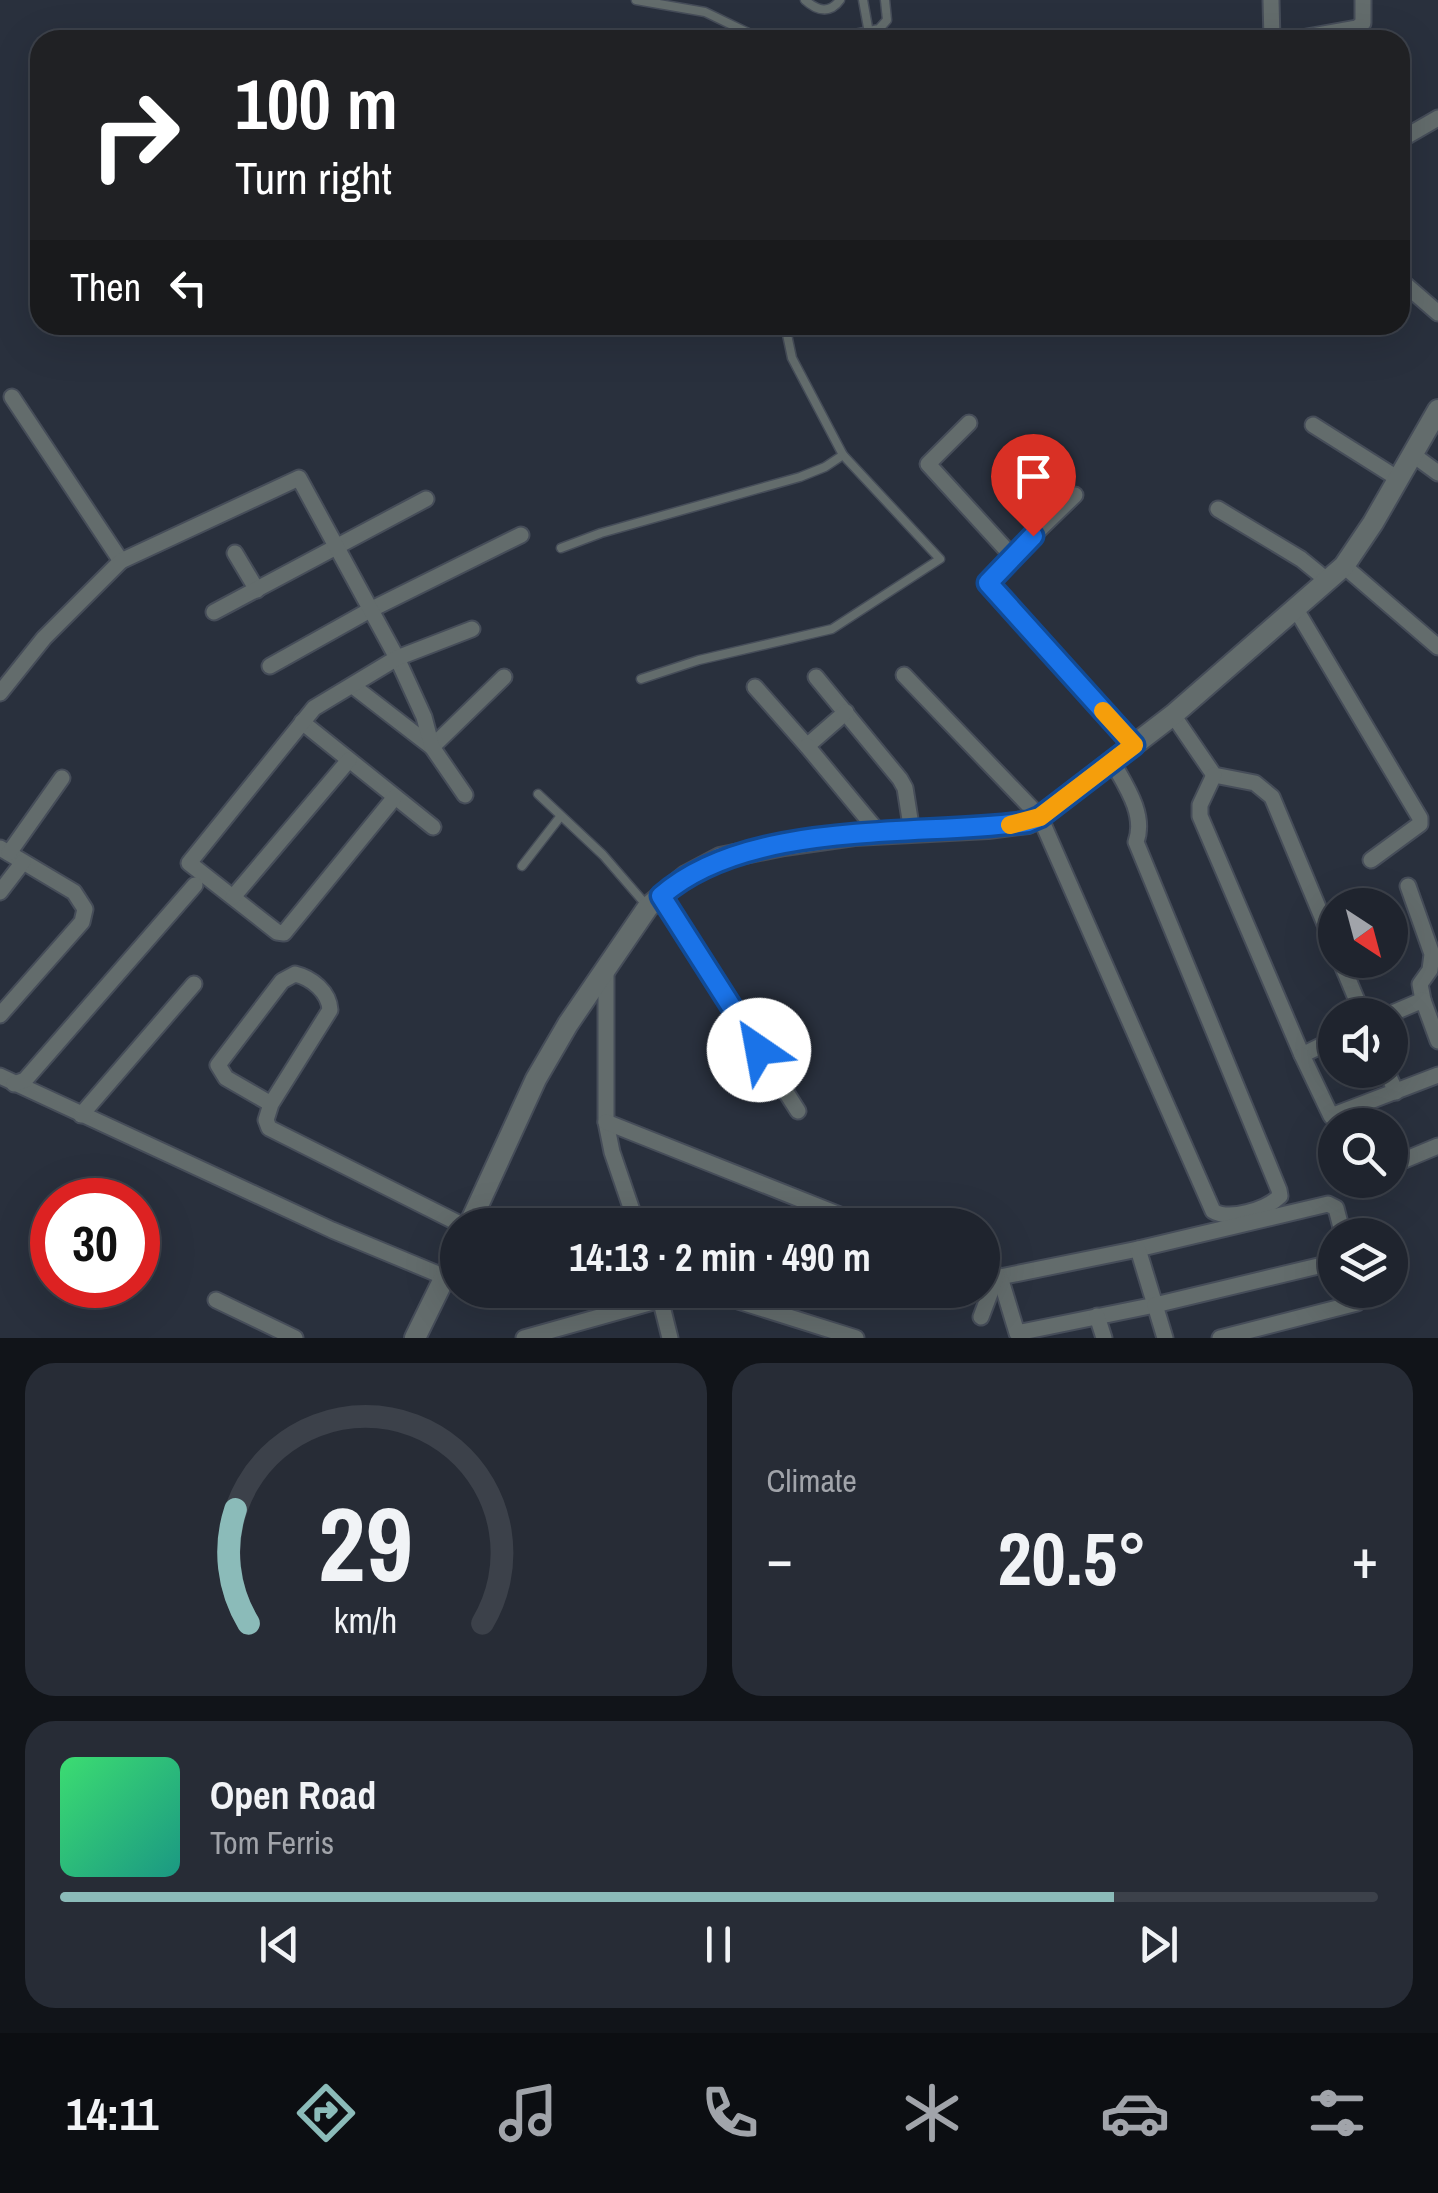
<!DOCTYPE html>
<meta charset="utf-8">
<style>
:root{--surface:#1f242e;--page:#272c36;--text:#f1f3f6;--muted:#a1a4aa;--line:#3c414a;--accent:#8bbbb9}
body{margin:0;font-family:"Archivo Narrow",sans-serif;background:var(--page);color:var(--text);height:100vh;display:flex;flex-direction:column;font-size:38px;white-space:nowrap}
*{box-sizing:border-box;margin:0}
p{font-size:32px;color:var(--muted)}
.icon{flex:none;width:55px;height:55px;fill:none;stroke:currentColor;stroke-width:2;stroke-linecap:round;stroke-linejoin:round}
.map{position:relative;height:1338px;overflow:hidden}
.side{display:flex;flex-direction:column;gap:25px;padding:25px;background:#111419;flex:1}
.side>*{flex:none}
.guide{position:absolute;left:30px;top:30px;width:1380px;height:305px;border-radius:30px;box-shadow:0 10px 40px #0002,0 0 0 2px var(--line);background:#202124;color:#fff;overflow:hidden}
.needle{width:65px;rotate:144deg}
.fabs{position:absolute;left:1318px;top:888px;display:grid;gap:20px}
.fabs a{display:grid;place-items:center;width:90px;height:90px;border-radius:50%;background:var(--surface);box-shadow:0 10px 40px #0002,0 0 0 2px var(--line);font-size:50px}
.speed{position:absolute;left:30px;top:1178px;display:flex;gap:20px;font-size:50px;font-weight:700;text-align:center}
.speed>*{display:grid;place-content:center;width:130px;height:130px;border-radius:50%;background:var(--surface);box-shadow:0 10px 40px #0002,0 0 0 2px var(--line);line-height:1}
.speed .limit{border:15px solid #d22;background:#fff;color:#111}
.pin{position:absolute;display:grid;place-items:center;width:85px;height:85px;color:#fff;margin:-102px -42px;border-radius:50% 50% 50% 0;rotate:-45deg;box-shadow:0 0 10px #0007}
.pin .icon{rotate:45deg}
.me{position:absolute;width:110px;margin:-55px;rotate:327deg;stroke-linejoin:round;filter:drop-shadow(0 0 8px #0008)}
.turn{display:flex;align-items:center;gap:35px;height:210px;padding:0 40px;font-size:45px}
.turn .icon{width:130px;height:130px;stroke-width:2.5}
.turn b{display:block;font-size:70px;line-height:85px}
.then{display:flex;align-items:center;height:95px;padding:0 40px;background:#0003;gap:20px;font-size:38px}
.big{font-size:75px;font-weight:700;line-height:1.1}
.side .tile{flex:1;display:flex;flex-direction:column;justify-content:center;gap:15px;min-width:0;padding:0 35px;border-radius:30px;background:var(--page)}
.side .dial{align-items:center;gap:0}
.dial svg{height:260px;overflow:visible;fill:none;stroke:var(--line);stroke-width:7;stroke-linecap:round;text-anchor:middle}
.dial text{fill:var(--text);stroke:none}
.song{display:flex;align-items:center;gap:30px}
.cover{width:120px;height:120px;border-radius:15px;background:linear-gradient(135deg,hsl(140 70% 55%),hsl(170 70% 35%))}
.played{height:10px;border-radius:5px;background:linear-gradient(90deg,var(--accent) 80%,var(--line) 80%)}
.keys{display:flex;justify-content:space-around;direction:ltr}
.heat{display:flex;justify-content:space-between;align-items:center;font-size:55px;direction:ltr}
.side .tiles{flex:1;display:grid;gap:25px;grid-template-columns:1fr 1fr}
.tile:last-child{grid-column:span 2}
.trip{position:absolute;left:440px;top:1208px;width:560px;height:100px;border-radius:50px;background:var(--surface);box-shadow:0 10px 40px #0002,0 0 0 2px var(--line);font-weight:700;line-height:100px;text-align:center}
.tab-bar{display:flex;height:160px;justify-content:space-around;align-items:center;background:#0c0e12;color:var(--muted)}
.tab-bar .icon{width:70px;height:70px}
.tab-bar .active{color:var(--accent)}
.tab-bar b{font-size:45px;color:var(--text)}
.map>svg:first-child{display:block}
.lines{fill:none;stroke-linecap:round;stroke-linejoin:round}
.service-casing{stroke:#464d59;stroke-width:11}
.minor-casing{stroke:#464d59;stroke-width:19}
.tertiary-casing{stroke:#464d59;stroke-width:24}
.service{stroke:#636c6c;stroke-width:8}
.minor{stroke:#636c6c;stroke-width:15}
.tertiary{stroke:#636c6c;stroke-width:20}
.route-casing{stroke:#114b97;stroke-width:25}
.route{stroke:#1a73e8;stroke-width:18}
.slow{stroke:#f59e0b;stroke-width:18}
</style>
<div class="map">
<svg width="1438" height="1338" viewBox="0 0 1438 1338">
<rect width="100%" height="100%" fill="#29303d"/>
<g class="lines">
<g class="service-casing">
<g id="service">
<path d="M636,0l69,12 58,28"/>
<path d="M805,0c12,11 25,14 35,0"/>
<path d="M863,0l6,33"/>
<path d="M826,40l53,-11 8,-9 -2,-20"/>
<path d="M561,548l40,-15 199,-56 25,-10 18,-12"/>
<path d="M641,679l58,-19 133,-31 108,-70 -97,-104 -51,-97 -7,-33"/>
<path d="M538,794l65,61 45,52"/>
<path d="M522,866l38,-49"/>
</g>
</g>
<g class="minor-casing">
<g id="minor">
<path d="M1271,0l1,40"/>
<path d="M1290,40l67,-12 6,-5v-23"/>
<path d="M1400,140l38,-22"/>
<path d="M1400,280l38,33"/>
<path d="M12,397l109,164"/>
<path d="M969,423l-41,41 84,92"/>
<path d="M1313,425l84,53"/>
<path d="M1412,454l26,19"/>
<path d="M1075,495l-63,61 -24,27 145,162"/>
<path d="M1218,509l83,50 27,22"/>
<path d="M235,553l22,37"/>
<path d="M1344,566l94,81"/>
<path d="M1297,611l123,207v6l-49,36"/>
<path d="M214,612l212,-113"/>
<path d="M270,666l100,-56 151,-75"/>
<path d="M904,675l136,142 173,394c16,10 53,-1 67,-15l-1,-6 -143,-348c10,-27 -10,-56 -23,-79"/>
<path d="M816,677l84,102 5,9 7,44"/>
<path d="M353,686l79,61 72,-70"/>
<path d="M755,687l52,59 39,-34"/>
<path d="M0,693l44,-55 77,-77 178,-83 98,180 27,59 8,30 33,48"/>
<path d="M1173,715l41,60 41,8 17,14 63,151"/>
<path d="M302,722l131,105"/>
<path d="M807,746l73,88"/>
<path d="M1214,775l-14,30v11l102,239 33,-16"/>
<path d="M395,797l-111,136 -7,-1 -88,-69 125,-155 83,-50 75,-29"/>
<path d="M0,848l74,44 11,17 -3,13 -82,93"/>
<path d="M9,853l53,-75"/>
<path d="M1408,886l24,68 -2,16 -10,14 3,16"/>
<path d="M0,892l23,-30"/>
<path d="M661,896l137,215"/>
<path d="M233,897l116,-137"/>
<path d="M1340,960l23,55"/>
<path d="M606,970v152l6,30 25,73"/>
<path d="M1388,1015l35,-15 15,41"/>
<path d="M1302,1055l29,61 107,-41"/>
<path d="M1386,1070l10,22"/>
<path d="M0,1076l332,154 113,47"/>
<path d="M14,1084l11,-4 170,-195"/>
<path d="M271,1104l-45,-26 -8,-13 64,-84 13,-7c17,4 34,18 35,36l-59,94 -5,16 3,8 193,97"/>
<path d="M81,1115l113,-131"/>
<path d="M606,1122l259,103"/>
<path d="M1390,1166l48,-20"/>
<path d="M982,1270l18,7 138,-28 190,-45 8,4 7,27"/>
<path d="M1000,1277l17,56 138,-28 -17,-56"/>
<path d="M658,1290l12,48"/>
<path d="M703,1290l153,48"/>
<path d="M918,1297l3,-7"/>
<path d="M216,1300l79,38"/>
<path d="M1097,1316l7,22"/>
<path d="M981,1317l16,-42"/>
<path d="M524,1338l136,-38"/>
<path d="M1165,1338l-10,-33 180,-43"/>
<path d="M1220,1338l137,-35 4,-4 -2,-9"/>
</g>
</g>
<g class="tertiary-casing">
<g id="tertiary">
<path d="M469,1225l67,-146 32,-55 80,-117 38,-31 34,-18 64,-13 70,-10 134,-7 40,-5 12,-6 133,-102 171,-149 29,-43 65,-113"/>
<path d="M415,1338l43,-88"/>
</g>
</g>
<use href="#service" class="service"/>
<use href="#minor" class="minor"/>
<use href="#tertiary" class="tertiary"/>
</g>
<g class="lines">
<g class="route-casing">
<path id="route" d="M759,1050l-98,-154c88,-77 255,-59 367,-74l12,-5 94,-72 -146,-162 45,-47"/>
</g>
<use href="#route" class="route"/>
<path class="slow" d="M1010,825l30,-8 94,-72 -31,-34"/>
</g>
</svg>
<div class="fabs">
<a><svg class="needle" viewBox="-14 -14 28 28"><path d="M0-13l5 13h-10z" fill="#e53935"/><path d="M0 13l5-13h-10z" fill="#a1a4aa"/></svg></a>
<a><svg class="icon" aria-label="sound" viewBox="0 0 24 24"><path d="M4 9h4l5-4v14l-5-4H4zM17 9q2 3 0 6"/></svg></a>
<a><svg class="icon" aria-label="search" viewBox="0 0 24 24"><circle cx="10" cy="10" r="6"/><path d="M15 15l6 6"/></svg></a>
<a><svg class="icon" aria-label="layers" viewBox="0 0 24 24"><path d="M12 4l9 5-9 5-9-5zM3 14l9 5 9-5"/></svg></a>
</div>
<div class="speed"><div class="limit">30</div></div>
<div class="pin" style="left:1033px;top:536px;background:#d93025"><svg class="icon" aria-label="arrive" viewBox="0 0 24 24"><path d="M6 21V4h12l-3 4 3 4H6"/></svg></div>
<svg class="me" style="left:759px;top:1050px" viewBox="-20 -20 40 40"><circle r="19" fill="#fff"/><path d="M0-13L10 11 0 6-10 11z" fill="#1a73e8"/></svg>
<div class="trip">14:13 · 2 min · 490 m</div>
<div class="guide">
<div class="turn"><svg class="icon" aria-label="right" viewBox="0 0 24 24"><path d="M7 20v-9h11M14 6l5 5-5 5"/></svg><div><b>100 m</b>Turn right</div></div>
<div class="then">Then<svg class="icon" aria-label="left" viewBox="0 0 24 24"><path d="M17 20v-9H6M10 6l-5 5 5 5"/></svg></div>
</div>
</div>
<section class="side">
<div class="tiles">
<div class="tile dial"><svg viewBox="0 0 100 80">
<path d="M14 69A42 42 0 1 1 86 69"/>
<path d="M14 69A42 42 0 0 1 10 34" stroke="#8bbbb9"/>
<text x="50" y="56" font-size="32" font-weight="700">29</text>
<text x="50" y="72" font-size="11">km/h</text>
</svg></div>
<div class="tile"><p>Climate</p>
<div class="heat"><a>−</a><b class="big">20.5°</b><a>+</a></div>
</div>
<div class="tile">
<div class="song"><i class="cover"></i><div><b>Open Road</b><p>Tom Ferris</p></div></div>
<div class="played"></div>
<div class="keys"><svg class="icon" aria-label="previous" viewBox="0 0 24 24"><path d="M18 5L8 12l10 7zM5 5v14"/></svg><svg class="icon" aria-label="pause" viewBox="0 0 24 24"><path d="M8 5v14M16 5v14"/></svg><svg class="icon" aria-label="next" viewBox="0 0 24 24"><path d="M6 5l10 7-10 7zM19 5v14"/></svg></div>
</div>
</div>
</section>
<nav class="tab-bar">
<b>14:11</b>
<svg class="icon active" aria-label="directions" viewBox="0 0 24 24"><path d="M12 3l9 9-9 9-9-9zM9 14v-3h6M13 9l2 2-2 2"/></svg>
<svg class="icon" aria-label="music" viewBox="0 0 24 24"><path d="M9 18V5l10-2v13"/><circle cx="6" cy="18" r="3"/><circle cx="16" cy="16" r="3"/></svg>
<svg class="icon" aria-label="phone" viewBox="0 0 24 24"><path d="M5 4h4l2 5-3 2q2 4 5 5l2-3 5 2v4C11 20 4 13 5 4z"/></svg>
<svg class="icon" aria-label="climate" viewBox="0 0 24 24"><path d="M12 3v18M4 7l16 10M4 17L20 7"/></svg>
<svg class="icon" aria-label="car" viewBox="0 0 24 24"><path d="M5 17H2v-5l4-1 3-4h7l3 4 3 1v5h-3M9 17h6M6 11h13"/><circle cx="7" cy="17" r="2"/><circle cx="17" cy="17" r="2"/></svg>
<svg class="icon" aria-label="filters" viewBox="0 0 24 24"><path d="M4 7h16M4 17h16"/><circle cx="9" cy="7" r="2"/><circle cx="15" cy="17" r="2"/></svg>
</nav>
